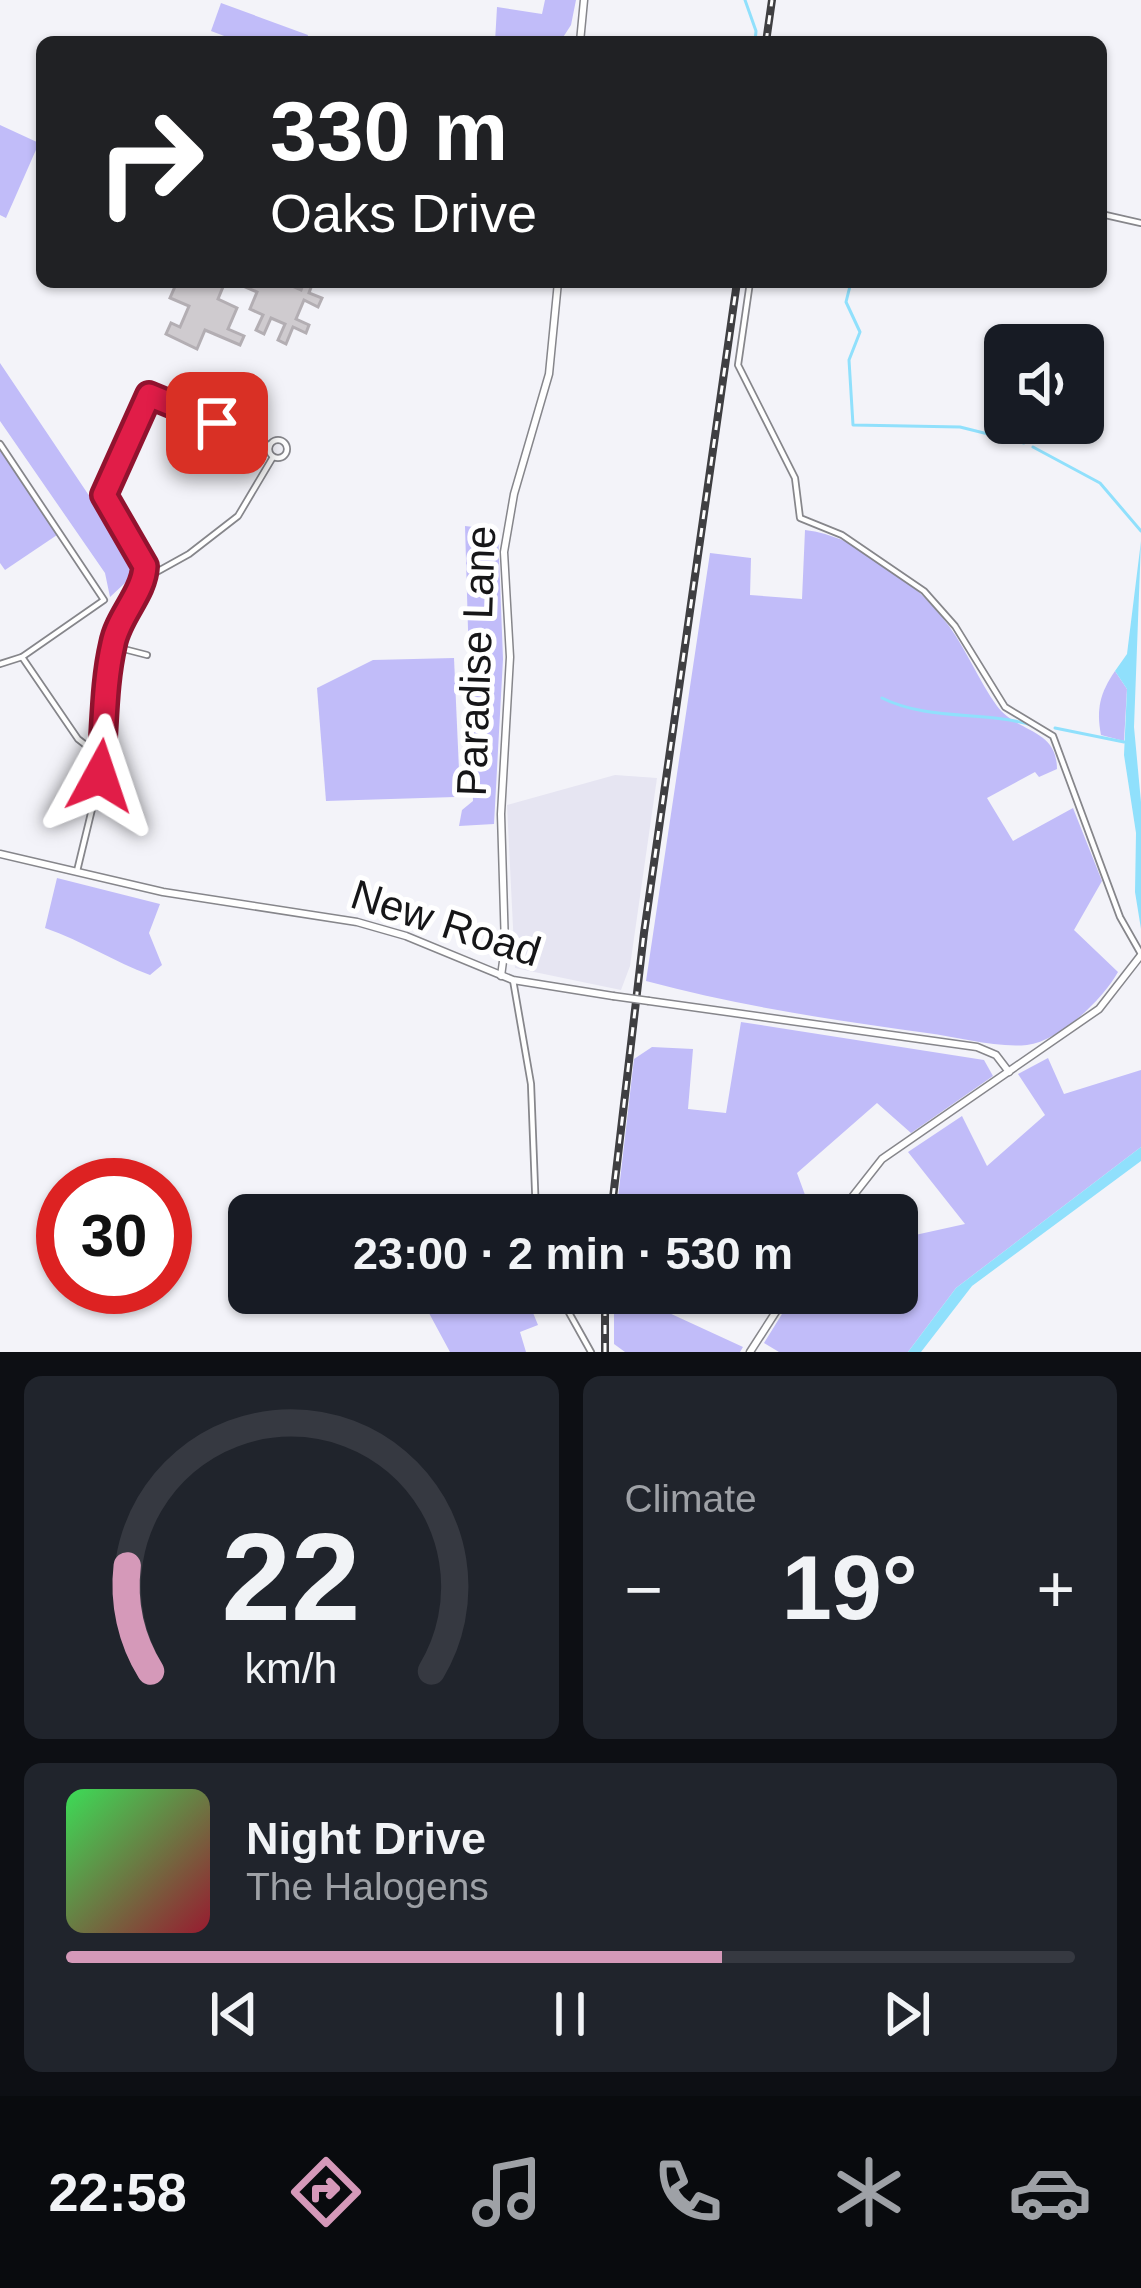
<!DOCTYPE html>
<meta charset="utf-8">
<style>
:root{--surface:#171b24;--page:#20242c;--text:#f1f3f6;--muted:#9ea1a6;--line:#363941;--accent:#d599b9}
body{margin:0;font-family:Arial,sans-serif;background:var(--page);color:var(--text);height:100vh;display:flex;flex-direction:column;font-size:45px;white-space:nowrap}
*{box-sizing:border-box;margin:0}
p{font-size:39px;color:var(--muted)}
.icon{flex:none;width:66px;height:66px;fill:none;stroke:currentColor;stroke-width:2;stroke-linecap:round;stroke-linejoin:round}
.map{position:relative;height:1352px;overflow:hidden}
.drawer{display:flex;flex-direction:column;gap:24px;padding:24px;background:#0d0f14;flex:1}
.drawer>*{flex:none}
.top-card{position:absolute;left:36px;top:36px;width:1071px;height:252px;border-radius:18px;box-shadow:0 3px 9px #0004;background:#202124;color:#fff;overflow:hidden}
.buttons{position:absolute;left:984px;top:324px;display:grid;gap:24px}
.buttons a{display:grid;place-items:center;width:120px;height:120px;border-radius:18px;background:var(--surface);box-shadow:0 3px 9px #0004;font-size:60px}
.speed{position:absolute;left:36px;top:1158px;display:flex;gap:24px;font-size:60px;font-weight:700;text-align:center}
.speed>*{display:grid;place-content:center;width:156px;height:156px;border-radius:50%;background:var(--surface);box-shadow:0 3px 9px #0004;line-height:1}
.speed .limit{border:18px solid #d22;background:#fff;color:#111}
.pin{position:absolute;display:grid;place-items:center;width:102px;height:102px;color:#fff;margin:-51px;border-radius:24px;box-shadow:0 6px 18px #0006}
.me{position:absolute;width:132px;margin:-66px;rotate:5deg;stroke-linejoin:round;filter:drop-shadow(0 0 9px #0008)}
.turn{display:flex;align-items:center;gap:42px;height:252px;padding:0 36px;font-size:54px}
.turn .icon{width:156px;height:156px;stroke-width:2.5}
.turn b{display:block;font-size:84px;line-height:102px}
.big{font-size:90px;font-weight:600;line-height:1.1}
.drawer .tile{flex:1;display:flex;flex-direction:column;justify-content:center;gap:18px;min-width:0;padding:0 42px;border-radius:18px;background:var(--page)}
.drawer .dial{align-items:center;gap:0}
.dial svg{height:312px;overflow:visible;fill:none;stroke:var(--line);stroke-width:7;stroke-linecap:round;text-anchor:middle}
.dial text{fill:var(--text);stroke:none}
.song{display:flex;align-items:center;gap:36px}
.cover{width:144px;height:144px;border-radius:18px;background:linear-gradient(135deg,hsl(130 70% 55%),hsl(350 70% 35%))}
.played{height:12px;border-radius:6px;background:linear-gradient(90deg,var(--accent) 65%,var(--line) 65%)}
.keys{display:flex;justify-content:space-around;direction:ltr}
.heat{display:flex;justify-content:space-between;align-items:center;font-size:66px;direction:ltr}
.drawer .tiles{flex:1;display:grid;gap:24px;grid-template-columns:1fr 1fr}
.tile:last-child{grid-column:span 2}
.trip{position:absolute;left:228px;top:1194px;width:690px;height:120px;border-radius:18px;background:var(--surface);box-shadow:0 3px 9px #0004;font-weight:600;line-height:120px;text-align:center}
.dock{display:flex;height:192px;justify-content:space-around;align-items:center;background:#090b0e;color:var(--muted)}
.dock .icon{width:84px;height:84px}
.dock .selected{color:var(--accent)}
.dock b{font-size:54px;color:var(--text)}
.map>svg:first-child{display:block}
.built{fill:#e6e5f2}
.green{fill:#c1bcf9}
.water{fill:#90e0fc}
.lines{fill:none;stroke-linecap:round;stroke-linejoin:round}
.stream{stroke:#90e0fc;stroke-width:3}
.building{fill:#cfcbcf;stroke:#b3aeb3;stroke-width:3}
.minor-casing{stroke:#86868b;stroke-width:8}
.tertiary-casing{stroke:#86868b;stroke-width:9}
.minor{stroke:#fff;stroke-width:4.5}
.tertiary{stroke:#fff;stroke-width:6}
.rail-casing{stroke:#3f3f42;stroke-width:8}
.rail{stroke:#fff;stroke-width:3;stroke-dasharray:9;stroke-linecap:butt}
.tertiary-bridge-casing{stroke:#86868b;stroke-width:9;stroke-linecap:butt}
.tertiary-bridge{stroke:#fff;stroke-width:6}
.route-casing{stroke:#92132f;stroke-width:30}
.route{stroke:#e11d48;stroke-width:21}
.labels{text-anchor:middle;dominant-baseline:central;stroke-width:10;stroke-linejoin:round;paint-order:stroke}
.street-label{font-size:42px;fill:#161618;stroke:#fff}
</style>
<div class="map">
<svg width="1141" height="1352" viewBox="0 0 1141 1352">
<rect width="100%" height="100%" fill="#f3f3f9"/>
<path class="built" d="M615,775l42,3 -27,188 -9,24 -106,-22 -8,-163z"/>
<g class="green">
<path d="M545,0h31l-5,25 -11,17h-65l2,-35 45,7z"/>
<path d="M221,3l87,32 -2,7h-66l-29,-11z"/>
<path d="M0,125l39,18 -33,75 -6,-3z"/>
<path d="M0,363l139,207 -29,27 -5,-24 -105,-152z"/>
<path d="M0,450l57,85 -52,35 -5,-7z"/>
<path d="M465,526l33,4 5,129 -9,165 -35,2 3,-16 11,-9z"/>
<path d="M805,530c53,6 113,53 144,96 18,25 30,55 48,80 20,27 60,22 60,63l-18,8 -4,-5 -48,26 26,43 60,-33 29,73 -28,49 44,42c-15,27 -58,69 -91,73 -31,3 -69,-8 -100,-12 -96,-13 -188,-27 -281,-52l64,-428 41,5 -1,37 52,4z"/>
<path d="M454,658l6,134 -5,5 -129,4 -9,-113 56,-28z"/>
<path d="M1115,671l12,18 -3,52 -23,-6c-5,-26 -1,-42 14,-64z"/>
<path d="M57,878l103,26 -11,29 13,32 -12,10c-36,-13 -67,-34 -105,-47z"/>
<path d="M741,1022l243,38 9,16 -82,57 -34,-30 -80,70 11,30 21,12h-68l-11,-18 -64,18h-70l18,-156 18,-12 41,2 -5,60 38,4z"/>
<path d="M1048,1058l16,36 77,-24v77l-185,141 -48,64h-129l-15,-9 31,-50h102v-54l68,-15 -57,-72 54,-36 25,50 58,-51 -27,-41z"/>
<path d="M441,1293h84l13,32 -18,7 6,20h-76l-27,-50z"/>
<path d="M614,1293h39l14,19 76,35 -3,5h-115l-11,-8z"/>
</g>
<g class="water">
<path d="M1141,541l-7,186 7,75v127l-6,-37 1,-59 -12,-78 3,-66 -12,-18 12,-17z"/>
<path d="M1141,1147v14l-169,125 -51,66h-13l48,-64z"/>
</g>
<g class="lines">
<g class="stream">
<path d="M745,0l11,31 -1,11"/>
<path d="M851,282l-5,20 14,30 -11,28 4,65 107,2 64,16"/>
<path d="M1033,447l67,36 41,48"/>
<path d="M882,698c46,23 102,13 150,27"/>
<path d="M1055,728l69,14"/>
</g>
</g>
<g class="building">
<path d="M177,282h48l-7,17 19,9 -9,21 16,7 -4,9 -35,-15 -8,19 -31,-15 5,-11 9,4 9,-21 -19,-8z"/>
<path d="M234,282h49l18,8 3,-8h9l-4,11 13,5 -4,9 -14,-7 -8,19 13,6 -3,8 -13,-6 -7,17 -8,-4 7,-16 -14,-6 -7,16 -8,-4 7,-15 -13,-6 7,-17z"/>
</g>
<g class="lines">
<g class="minor-casing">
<g id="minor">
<path d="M1101,214l40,9"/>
<path d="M750,282l-12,83 57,113 5,40 42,17 82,56 31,35 50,81 48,29 67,181 21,37"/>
<circle cx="278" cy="449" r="9"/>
<path d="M0,444l104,156 -82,57 -22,7"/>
<path d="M144,579l-3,-24 -37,-53 45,-107 120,50"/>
<path d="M112,646l35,9"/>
<path d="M22,657l56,82 9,7 17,-10"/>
<path d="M77,871l23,-95 12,-130 7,-25 25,-42 45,-25 49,-38 35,-59"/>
<path d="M513,980l18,104 5,131"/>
<path d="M558,1293l33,59"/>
</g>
</g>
<g class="tertiary-casing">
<g id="tertiary">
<path d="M580,42l4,-42"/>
<path d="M0,854l163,38 194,30 49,14 107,44 100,16"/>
<path d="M501,976l4,-29 -4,-133 9,-157 -6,-105 10,-58 35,-120 9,-92"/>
<path d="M649,1001l328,46 19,8 13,17"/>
<path d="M838,1215l44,-56 217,-150 42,-54"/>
<path d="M750,1352l38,-59"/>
</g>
</g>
<use href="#minor" class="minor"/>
<use href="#tertiary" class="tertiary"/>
<g class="rail-casing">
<g id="rail">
<path d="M766,42l6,-42"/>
<path d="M611,1215l33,-282 93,-651"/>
<path d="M605,1352v-59"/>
</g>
</g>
<use href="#rail" class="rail"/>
<g class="tertiary-bridge-casing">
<path id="tertiary-bridge" d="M613,996l36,5"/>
</g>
<use href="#tertiary-bridge" class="tertiary-bridge"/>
</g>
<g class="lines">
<g class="route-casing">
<path id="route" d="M100,776c5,-44 3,-89 13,-132 5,-28 31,-51 32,-78l-41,-71 45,-100 68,28"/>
</g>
<use href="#route" class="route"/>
</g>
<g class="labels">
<g class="street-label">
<text transform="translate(476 661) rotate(-88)">Paradise Lane</text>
<text transform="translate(446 923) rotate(18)">New Road</text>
</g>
</g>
</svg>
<div class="buttons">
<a><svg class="icon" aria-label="sound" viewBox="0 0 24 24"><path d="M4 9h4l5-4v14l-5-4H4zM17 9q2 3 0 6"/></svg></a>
</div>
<div class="speed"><div class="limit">30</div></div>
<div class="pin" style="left:217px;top:423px;background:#d93025"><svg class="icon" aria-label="arrive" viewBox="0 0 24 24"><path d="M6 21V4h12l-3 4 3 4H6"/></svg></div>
<svg class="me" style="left:100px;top:776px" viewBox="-20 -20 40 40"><path d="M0-17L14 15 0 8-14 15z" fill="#e11d48" stroke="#fff" stroke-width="4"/></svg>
<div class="trip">23:00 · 2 min · 530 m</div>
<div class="top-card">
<div class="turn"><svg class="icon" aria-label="right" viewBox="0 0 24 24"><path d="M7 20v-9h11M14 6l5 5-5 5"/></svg><div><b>330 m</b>Oaks Drive</div></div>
</div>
</div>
<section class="drawer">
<div class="tiles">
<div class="tile dial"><svg viewBox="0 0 100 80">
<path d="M14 69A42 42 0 1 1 86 69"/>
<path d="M14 69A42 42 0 0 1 8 42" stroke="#d599b9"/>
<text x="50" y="56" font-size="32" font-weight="700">22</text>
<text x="50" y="72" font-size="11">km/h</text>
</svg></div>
<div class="tile"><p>Climate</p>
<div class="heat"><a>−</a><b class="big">19°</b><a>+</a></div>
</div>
<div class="tile">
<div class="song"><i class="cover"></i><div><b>Night Drive</b><p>The Halogens</p></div></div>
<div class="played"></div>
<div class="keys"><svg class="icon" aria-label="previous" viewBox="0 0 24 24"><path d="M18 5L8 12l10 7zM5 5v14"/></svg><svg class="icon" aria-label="pause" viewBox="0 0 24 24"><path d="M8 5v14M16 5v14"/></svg><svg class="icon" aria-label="next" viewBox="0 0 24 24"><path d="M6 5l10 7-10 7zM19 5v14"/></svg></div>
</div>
</div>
</section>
<nav class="dock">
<b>22:58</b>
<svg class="icon selected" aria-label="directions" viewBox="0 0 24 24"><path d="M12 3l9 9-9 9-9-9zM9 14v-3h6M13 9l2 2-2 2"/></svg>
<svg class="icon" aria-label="music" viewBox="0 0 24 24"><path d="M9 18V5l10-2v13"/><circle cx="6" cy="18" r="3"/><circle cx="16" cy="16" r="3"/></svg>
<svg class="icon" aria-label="phone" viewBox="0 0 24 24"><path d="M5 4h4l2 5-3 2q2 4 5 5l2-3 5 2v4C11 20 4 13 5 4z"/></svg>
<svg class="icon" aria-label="climate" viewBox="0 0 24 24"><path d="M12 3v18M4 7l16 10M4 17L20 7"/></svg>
<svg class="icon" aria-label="car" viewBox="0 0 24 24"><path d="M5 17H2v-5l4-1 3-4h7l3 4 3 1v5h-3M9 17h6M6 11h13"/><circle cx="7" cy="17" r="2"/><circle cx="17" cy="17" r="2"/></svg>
</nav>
